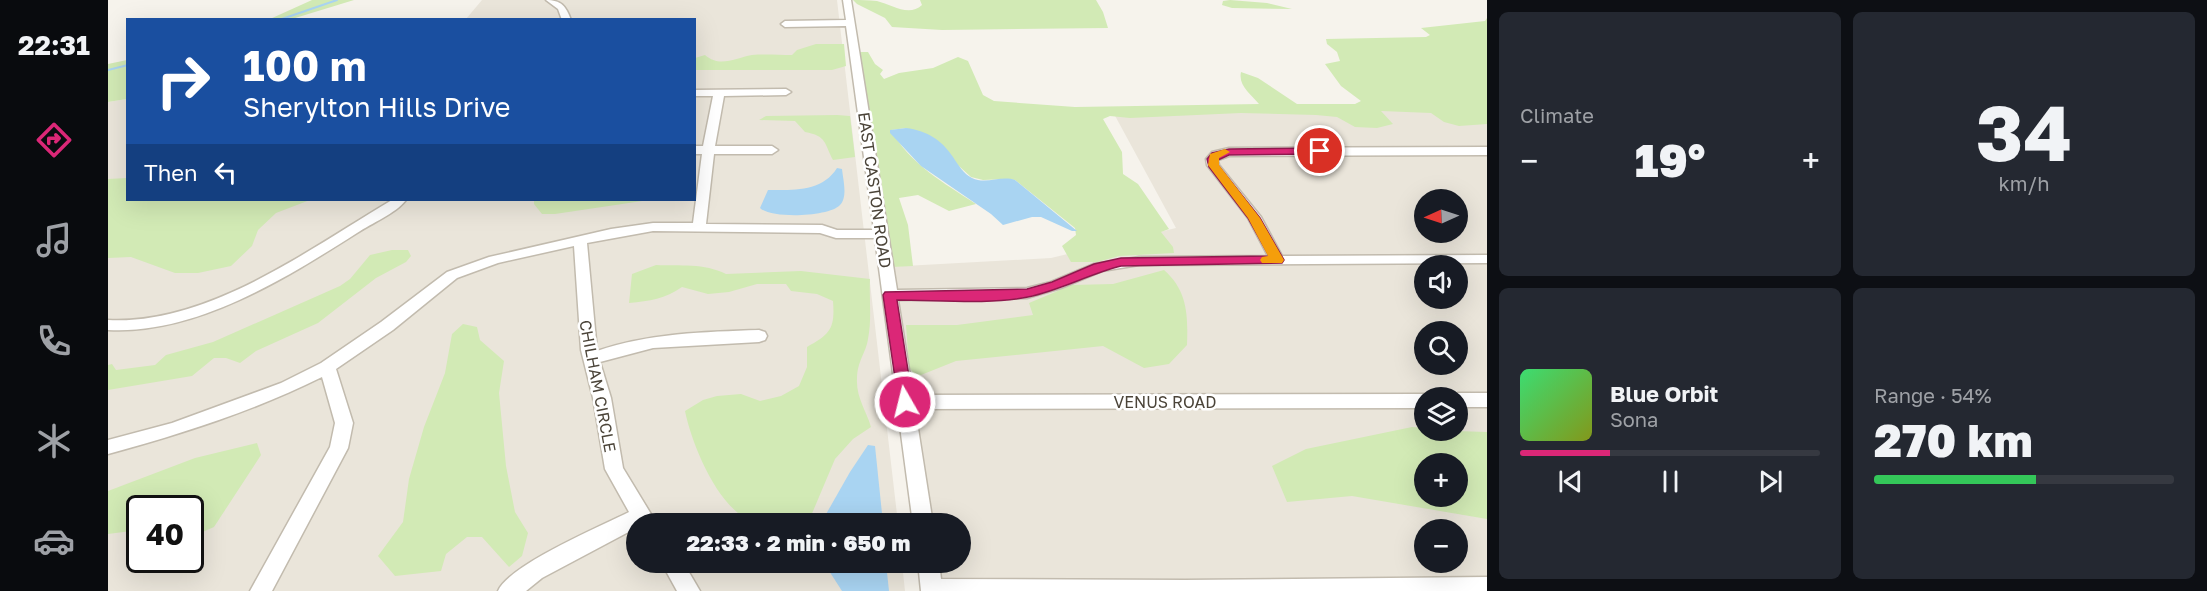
<!DOCTYPE html>
<meta charset="utf-8">
<style>
:root{--surface:#171b24;--page:#242831;--text:#f1f3f6;--muted:#9ea1a6;--line:#363941;--accent:#db2777}
body{margin:0;font-family:"Golos Text",sans-serif;background:var(--page);color:var(--text);height:100vh;display:flex;flex-direction:column;font-size:22px;white-space:nowrap}
*{box-sizing:border-box;margin:0}
p{font-size:20px;color:var(--muted)}
.icon{flex:none;width:33px;height:33px;fill:none;stroke:currentColor;stroke-width:2;stroke-linecap:round;stroke-linejoin:round}
.map{position:relative;flex:1;overflow:hidden}
.drawer{display:flex;flex-direction:column;gap:12px;padding:12px;background:#0d0f14;width:720px}
.drawer>*{flex:none}
.guide{position:absolute;left:18px;top:18px;width:570px;height:183px;border-radius:0px;box-shadow:0 6px 24px #0002;background:#1a4fa0;color:#fff;overflow:hidden}
.needle{width:39px;rotate:267deg}
.fabs{position:absolute;left:1306px;top:189px;display:grid;gap:12px}
.fabs a{display:grid;place-items:center;width:54px;height:54px;border-radius:50%;background:var(--surface);box-shadow:0 6px 24px #0002;font-size:30px}
.speed{position:absolute;left:18px;top:495px;display:flex;gap:12px;font-size:30px;font-weight:700;text-align:center}
.speed>*{display:grid;place-content:center;width:78px;height:78px;border-radius:50%;background:var(--surface);box-shadow:0 6px 24px #0002;line-height:1}
.speed .limit{border:3px solid #111;border-radius:9px;background:#fff;color:#111}
.pin{position:absolute;display:grid;place-items:center;width:51px;height:51px;color:#fff;margin:-26px;border:3px solid #fff;border-radius:50%;box-shadow:0 2px 6px #0007}
.me{position:absolute;width:66px;margin:-33px;rotate:352deg;stroke-linejoin:round;filter:drop-shadow(0 0 4px #0008)}
.turn{display:flex;align-items:center;gap:21px;height:126px;padding:0 18px;font-size:27px}
.turn .icon{width:78px;height:78px;stroke-width:2.5}
.turn b{display:block;font-size:42px;line-height:51px}
.then{display:flex;align-items:center;height:57px;padding:0 18px;background:#0003;gap:12px;font-size:22px}
.big{font-size:45px;font-weight:800;line-height:1.1}
.drawer .tile{flex:1;display:flex;flex-direction:column;justify-content:center;gap:9px;min-width:0;padding:0 21px;border-radius:9px;background:var(--page)}
.drawer .dial{align-items:center;gap:0}
.dial b{font-size:78px;line-height:1}
.song{display:flex;align-items:center;gap:18px}
.cover{width:72px;height:72px;border-radius:9px;background:linear-gradient(135deg,hsl(140 70% 55%),hsl(70 70% 35%))}
.played{height:6px;border-radius:3px;background:linear-gradient(90deg,var(--accent) 30%,var(--line) 30%)}
.keys{display:flex;justify-content:space-around;direction:ltr}
.heat{display:flex;justify-content:space-between;align-items:center;font-size:33px;direction:ltr}
.charge{height:9px;border-radius:4px;background:linear-gradient(90deg,#34c759 54%,var(--line) 0)}
.drawer .tiles{flex:1;display:grid;gap:12px;grid-template-columns:repeat(2,1fr)}
.trip{position:absolute;left:518px;top:513px;width:345px;height:60px;border-radius:30px;background:var(--surface);box-shadow:0 6px 24px #0002;font-weight:800;line-height:60px;text-align:center}
main{display:flex;flex:1;min-height:0}
.tabs{display:flex;flex-direction:column;width:108px;justify-content:space-around;align-items:center;background:#090b0e;color:var(--muted)}
.tabs .icon{width:42px;height:42px}
.tabs .selected{color:var(--accent)}
.tabs b{font-size:27px;color:var(--text)}
.map>svg:first-child{display:block}
.residential{fill:#eae5da;fill-rule:evenodd}
.green{fill:#d2eab5;fill-rule:evenodd}
.water{fill:#a9d4f2}
.lines{fill:none;stroke-linecap:round;stroke-linejoin:round}
.stream{stroke:#a9d4f2;stroke-width:2}
.minor-casing{stroke:#c2bbae;stroke-width:3}
.minor{fill:#fff;fill-rule:evenodd}
.route{fill:#db2777;stroke:#8e194d;stroke-width:1.5}
.slow{fill:#f59e0b}
.labels{text-anchor:middle;dominant-baseline:central;stroke-width:5;stroke-linejoin:round;paint-order:stroke}
.street-label{font-size:16px;fill:#4b4439;stroke:#fff}
</style>
<main>
<nav class="tabs">
<b>22:31</b>
<svg class="icon selected" aria-label="directions" viewBox="0 0 24 24"><path d="M12 3l9 9-9 9-9-9zM9 14v-3h6M13 9l2 2-2 2"/></svg>
<svg class="icon" aria-label="music" viewBox="0 0 24 24"><path d="M9 18V5l10-2v13"/><circle cx="6" cy="18" r="3"/><circle cx="16" cy="16" r="3"/></svg>
<svg class="icon" aria-label="phone" viewBox="0 0 24 24"><path d="M5 4h4l2 5-3 2q2 4 5 5l2-3 5 2v4C11 20 4 13 5 4z"/></svg>
<svg class="icon" aria-label="climate" viewBox="0 0 24 24"><path d="M12 3v18M4 7l16 10M4 17L20 7"/></svg>
<svg class="icon" aria-label="car" viewBox="0 0 24 24"><path d="M5 17H2v-5l4-1 3-4h7l3 4 3 1v5h-3M9 17h6M6 11h13"/><circle cx="7" cy="17" r="2"/><circle cx="17" cy="17" r="2"/></svg>
</nav>
<div class="map">
<svg width="1379" height="591" viewBox="0 0 1379 591">
<rect width="100%" height="100%" fill="#f6f3ec"/>
<g class="residential">
<path d="M374,0h355l61,523 -262,1v38l266,1 3,28h-797v-489l19,-3 1,101h566v-180l-228,-1zM32,508h50v52h-50z"/>
<path d="M1379,107v484h-554l-4,-28 31,-1v-38l-37,-1 -37,-256 165,-9 125,-30 -63,-116zM1317,200h33v32h-33zM1317,266h33v32h-33zM1317,332h33v32h-33zM1317,398h33v32h-33zM1317,464h33v32h-33zM1317,530h33v32h-33z"/>
</g>
<g class="green">
<path d="M204,0h42l-62,19h-22z"/>
<path d="M745,0c9,0 16,0 24,1 15,4 32,16 45,4l-2,-5h176l7,12 5,16 -166,2 -50,-3 -7,-9 -28,-14z"/>
<path d="M1122,0l37,3 25,6 -60,-1 -10,-3 1,-4z"/>
<path d="M1379,18v106l-28,2 -15,-4 -13,-9 -50,-2 12,13 -16,4 -22,-1 -18,-10 -21,-2 -75,-2 -111,5 -20,-2 -7,3 19,33 1,22 15,10 31,45 -8,3 12,15 1,6 -55,3 -22,6h-26l-9,-16 14,-11 -1,-7 -60,-48 -9,-1 -23,1 -12,-3 -11,-10 -54,-39 -15,2c19,34 53,53 85,74l-27,7 -31,-16 -19,3 9,27 5,41 -20,1 -33,-215h8l7,12 8,6 -3,4 4,5 15,-6 34,-5 25,-11 10,4 15,34 11,6 81,6 184,-3c-8,-10 -21,-18 -18,-32l17,6 39,26h58l6,-3 -20,-15 -16,-22 15,-3 -3,-9 -10,-8 -1,-5 100,-2 4,-2 -9,-7 64,-7z"/>
<path d="M708,44h28l2,22 -14,4h-137v-12l10,-3c15,13 30,3 47,0 12,-1 27,0 40,0l5,-5z"/>
<path d="M19,60v39l-19,3v-38z"/>
<path d="M729,115l13,1 5,41 -22,3c-9,-17 -6,-24 -28,-28l-10,-11 -36,-1 7,-4z"/>
<path d="M19,178l1,22h182l-34,13 -18,17 -6,16 -21,20 -33,7h-23l-44,-16 -23,1v-79z"/>
<path d="M426,200h115l-94,14h-13l-8,-10z"/>
<path d="M284,250h16l3,6 -5,6 -30,16 -58,45 -62,28 -16,12 -14,-5h-12l-22,18 -84,14v-25l4,-1 4,6 39,-5 11,-10 47,-13 127,-56 10,-7 20,-24z"/>
<path d="M548,265c24,1 48,-2 70,9l75,-3 69,8c-1,20 2,40 -2,60 -2,14 -11,22 -11,40 -1,18 9,31 14,48l-18,12 -18,20 -27,64c-14,1 -43,4 -55,-1 -35,-13 -61,-77 -68,-111l18,-11 14,-4 24,-2 19,7 21,-5 18,-10 8,-19v-20c24,-13 28,-19 26,-46l-16,-7 -26,-3 -5,-7h-29l-28,8 -21,2 -26,-7c-17,12 -32,14 -53,16l3,-29z"/>
<path d="M1056,270c24,21 24,46 23,75l-18,19 -25,4 -41,-22 -147,15 -40,16 -7,-10 -3,-42h51l76,-10 -4,-12 43,-18 41,-1z"/>
<path d="M355,324l14,3 3,13 24,21 -5,32 7,73 9,46 13,21 -6,23 -13,11 -27,-30h-15l-21,17 -5,17 -46,5 -17,-20 25,-34 6,-43 15,-52 21,-54 7,-39z"/>
<path d="M1304,427l13,1v2l62,2v87l-135,-23 -65,6 -15,-36 34,-17zM1317,464h33v32h-33z"/>
<path d="M149,443l4,12 -47,72 -23,10 -1,-29h-50l-1,22 -31,4v-43l87,-33z"/>
</g>
<g class="water">
<path d="M798,128c21,3 35,11 47,29 5,8 11,17 19,21 14,7 29,-3 43,2l62,51h-5l-31,-14h-9l-29,8 -12,-11 -70,-48 -31,-33v-3z"/>
<path d="M729,168l5,1c1,10 6,28 -2,36 -11,12 -69,14 -80,3l8,-18c26,0 54,2 69,-22z"/>
<path d="M760,445l7,1 8,77h-62l29,-51z"/>
<path d="M716,563h62l3,28h-47z"/>
</g>
<g class="lines">
<g class="stream">
<path d="M171,20l58,-20"/>
<path d="M0,70l20,-5"/>
</g>
<g class="minor-casing">
<g id="minor">
<path d="M438,0c15,0 20,6 25,20h-9l-4,-11z"/>
<path d="M735,0h8l46,290 130,-2 24,-6 43,-18 45,-7 129,-1 -20,-38 -41,-53 -1,-6 6,-7 17,-4 258,-1v8l-258,1 -11,4 1,5 42,52 21,39 205,-1v8l-348,2 -37,6 -41,17 -34,10 -129,2 15,95 512,-1 7,4h-7v10l-510,1 18,115h-20l-38,-286h-39l-16,-5 -167,-2 -66,12 10,108c52,-18 107,-19 162,-21l6,2 2,4 -2,4 -6,2 -106,6 -53,14 11,36 12,70 34,56h-21v4l-94,50 -16,13h-28c11,-26 103,-65 131,-79l-24,-43 -12,-71 -12,-48 -7,-104 -76,17 -41,15 -64,52 -57,39 17,54 -5,25 -76,143h-22l80,-144 5,-24 -13,-46c-68,34 -141,57 -214,77v-14l64,-17 109,-40 40,-20 60,-41 66,-50 42,-15 122,-28 42,-6h40l9,-69h-8v-8h9l10,-50h-19v-6l92,-1 5,3 -5,3 -62,1 -9,50h57l6,4 -6,4h-58l-8,70 116,1 15,5h37l-28,-204 -61,1 -4,-3 4,-3 61,-1z"/>
<path d="M284,200h14c-11,14 -34,23 -49,33 -71,45 -161,102 -249,97v-10c101,5 201,-71 284,-120z"/>
<path d="M1350,393h29v14h-29v-9h-7z"/>
<path d="M553,562h22l17,29h-23z"/>
<path d="M810,562h21l2,17 244,1 302,-3v14h-566z"/>
</g>
</g>
<use href="#minor" class="minor"/>
</g>
<path class="route" d="M1212,148l6,3 -2,3 -95,1 -11,5v5l42,53 24,42 -2,3 -161,3c-32,8 -60,24 -93,31 -38,8 -91,3 -131,3l16,102 -3,4h-11l-16,-111 2,-3 142,-3 25,-7 42,-18 27,-6 148,-2 -21,-38 -39,-51 -2,-8 5,-6 17,-4z"/>
<path class="slow" d="M1117,149l5,3 -11,6v7l41,53 24,42 -2,3h-20l-2,-3 2,-3 6,-1 -20,-38 -40,-53 2,-11z"/>
<g class="labels">
<g class="street-label">
<text transform="translate(767 190) rotate(82)">EAST CASTON ROAD</text>
<text transform="translate(490 386) rotate(79)">CHILHAM CIRCLE</text>
<text x="1057" y="402">VENUS ROAD</text>
</g>
</g>
</svg>
<div class="fabs">
<a><svg class="needle" viewBox="-14 -14 28 28"><path d="M0-13l5 13h-10z" fill="#e53935"/><path d="M0 13l5-13h-10z" fill="#9ea1a6"/></svg></a>
<a><svg class="icon" aria-label="sound" viewBox="0 0 24 24"><path d="M4 9h4l5-4v14l-5-4H4zM17 9q2 3 0 6"/></svg></a>
<a><svg class="icon" aria-label="search" viewBox="0 0 24 24"><circle cx="10" cy="10" r="6"/><path d="M15 15l6 6"/></svg></a>
<a><svg class="icon" aria-label="layers" viewBox="0 0 24 24"><path d="M12 4l9 5-9 5-9-5zM3 14l9 5 9-5"/></svg></a>
<a>+</a>
<a>−</a>
</div>
<div class="speed"><div class="limit">40</div></div>
<div class="pin" style="left:1212px;top:151px;background:#d93025"><svg class="icon" aria-label="arrive" viewBox="0 0 24 24"><path d="M6 21V4h12l-3 4 3 4H6"/></svg></div>
<svg class="me" style="left:797px;top:402px" viewBox="-20 -20 40 40"><circle r="17" fill="#db2777" stroke="#fff" stroke-width="3"/><path d="M0-11L8 9 0 5-8 9z" fill="#fff"/></svg>
<div class="trip">22:33 · 2 min · 650 m</div>
<div class="guide">
<div class="turn"><svg class="icon" aria-label="right" viewBox="0 0 24 24"><path d="M7 20v-9h11M14 6l5 5-5 5"/></svg><div><b>100 m</b>Sherylton Hills Drive</div></div>
<div class="then">Then<svg class="icon" aria-label="left" viewBox="0 0 24 24"><path d="M17 20v-9H6M10 6l-5 5 5 5"/></svg></div>
</div>
</div>
<section class="drawer">
<div class="tiles">
<div class="tile"><p>Climate</p>
<div class="heat"><a>−</a><b class="big">19°</b><a>+</a></div>
</div>
<div class="tile dial"><b>34</b><p>km/h</p></div>
<div class="tile">
<div class="song"><i class="cover"></i><div><b>Blue Orbit</b><p>Sona</p></div></div>
<div class="played"></div>
<div class="keys"><svg class="icon" aria-label="previous" viewBox="0 0 24 24"><path d="M18 5L8 12l10 7zM5 5v14"/></svg><svg class="icon" aria-label="pause" viewBox="0 0 24 24"><path d="M8 5v14M16 5v14"/></svg><svg class="icon" aria-label="next" viewBox="0 0 24 24"><path d="M6 5l10 7-10 7zM19 5v14"/></svg></div>
</div>
<div class="tile"><p>Range · 54%</p><b class="big">270 km</b><div class="charge"></div></div>
</div>
</section>
</main>
